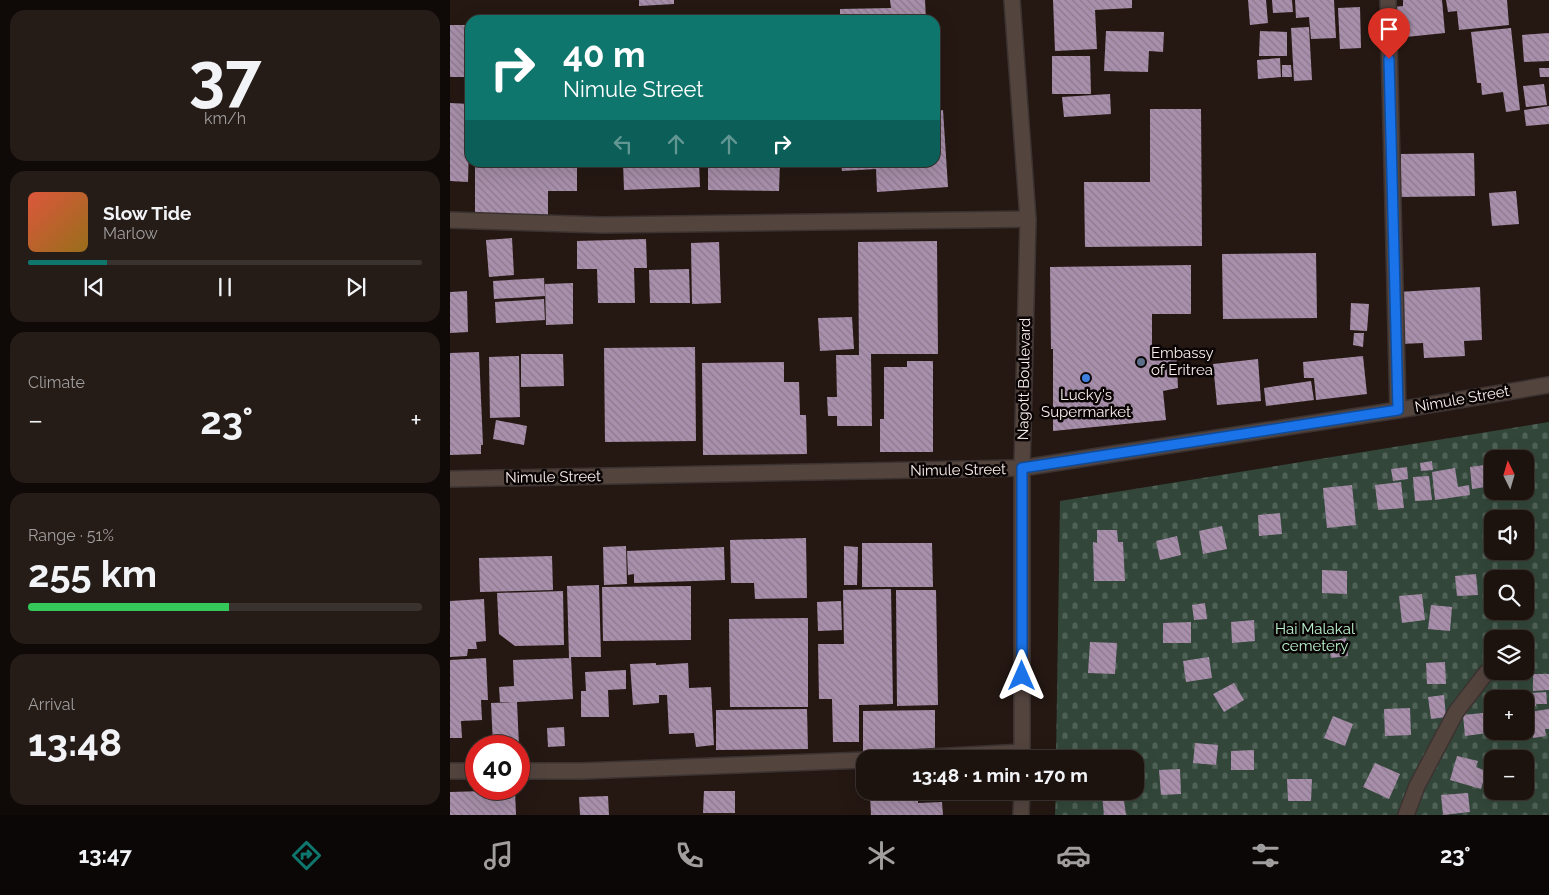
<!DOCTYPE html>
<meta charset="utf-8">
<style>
:root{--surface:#1c120e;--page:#251b17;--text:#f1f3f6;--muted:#a09e9e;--line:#3a322e;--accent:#0f766e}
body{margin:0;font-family:Raleway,sans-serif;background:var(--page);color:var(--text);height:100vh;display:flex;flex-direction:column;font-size:19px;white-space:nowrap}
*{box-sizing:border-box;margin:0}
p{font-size:16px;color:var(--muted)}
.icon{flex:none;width:28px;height:28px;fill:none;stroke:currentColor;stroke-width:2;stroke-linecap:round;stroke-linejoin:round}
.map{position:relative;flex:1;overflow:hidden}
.details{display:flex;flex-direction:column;gap:10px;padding:10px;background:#0f0a08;width:450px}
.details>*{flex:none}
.banner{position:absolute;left:15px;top:15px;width:475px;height:152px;border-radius:15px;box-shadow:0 5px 20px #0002,0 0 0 1px var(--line);background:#0f766e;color:#fff;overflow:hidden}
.needle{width:32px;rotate:355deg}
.fabs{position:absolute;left:1034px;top:450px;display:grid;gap:10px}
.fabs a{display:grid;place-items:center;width:50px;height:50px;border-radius:10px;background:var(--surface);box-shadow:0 5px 20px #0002,0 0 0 1px var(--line);font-size:25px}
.speed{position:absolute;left:15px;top:735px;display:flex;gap:10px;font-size:25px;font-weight:700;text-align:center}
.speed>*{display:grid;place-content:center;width:65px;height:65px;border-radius:50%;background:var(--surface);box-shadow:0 5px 20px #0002,0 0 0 1px var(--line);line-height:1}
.speed .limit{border:8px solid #d22;background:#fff;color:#111}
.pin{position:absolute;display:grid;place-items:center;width:42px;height:42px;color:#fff;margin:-51px -21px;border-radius:50% 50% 50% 0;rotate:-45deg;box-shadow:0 0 5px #0007}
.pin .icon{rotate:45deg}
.me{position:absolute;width:55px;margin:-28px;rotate:0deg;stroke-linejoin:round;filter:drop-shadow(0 0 4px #0008)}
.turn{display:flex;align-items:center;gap:18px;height:105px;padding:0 15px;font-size:22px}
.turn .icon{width:65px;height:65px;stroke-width:2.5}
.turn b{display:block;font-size:35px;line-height:42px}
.lanes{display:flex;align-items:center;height:48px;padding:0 15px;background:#0003;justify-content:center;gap:25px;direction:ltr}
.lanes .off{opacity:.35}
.big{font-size:38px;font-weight:700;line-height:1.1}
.details .card{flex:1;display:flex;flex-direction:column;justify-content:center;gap:8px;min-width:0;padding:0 18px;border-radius:15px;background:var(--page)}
.details .dial{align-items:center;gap:0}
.dial b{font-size:65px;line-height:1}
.song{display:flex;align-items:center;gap:15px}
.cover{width:60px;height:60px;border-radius:8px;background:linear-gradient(135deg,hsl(10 70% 55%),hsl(40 70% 35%))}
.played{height:5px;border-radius:2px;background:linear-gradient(90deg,var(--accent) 20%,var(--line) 20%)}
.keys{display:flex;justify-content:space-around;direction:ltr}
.heat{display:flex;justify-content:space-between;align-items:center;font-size:28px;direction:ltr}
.charge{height:8px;border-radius:4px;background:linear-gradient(90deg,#34c759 51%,var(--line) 0)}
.trip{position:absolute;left:406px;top:750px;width:288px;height:50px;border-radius:15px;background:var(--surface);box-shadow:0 5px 20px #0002,0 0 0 1px var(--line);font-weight:700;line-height:50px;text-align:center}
.menu{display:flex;height:80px;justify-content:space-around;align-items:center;background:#0b0706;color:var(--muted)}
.menu .icon{width:35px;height:35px}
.menu .current{color:var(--accent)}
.menu b{font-size:22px;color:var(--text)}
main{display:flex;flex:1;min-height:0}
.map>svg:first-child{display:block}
.cemetery{fill:url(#cemetery-stones);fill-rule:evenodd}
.building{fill:url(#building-back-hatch)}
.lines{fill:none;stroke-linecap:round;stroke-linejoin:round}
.minor-casing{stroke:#3c3331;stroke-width:18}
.tertiary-casing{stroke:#3c3331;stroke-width:18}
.minor{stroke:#53443e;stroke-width:15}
.tertiary{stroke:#53443e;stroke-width:15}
.route-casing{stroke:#114b97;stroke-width:12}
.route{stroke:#1a73e8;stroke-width:9}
.service-dot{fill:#5c6f8a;stroke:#0a0504;stroke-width:2}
.shop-dot{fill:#3f7fe0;stroke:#0a0504;stroke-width:2}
.labels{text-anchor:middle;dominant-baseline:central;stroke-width:5;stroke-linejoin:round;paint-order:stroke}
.poi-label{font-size:15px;fill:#f8eeeb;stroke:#0a0504;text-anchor:start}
.street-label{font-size:15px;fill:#f8eeeb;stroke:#0a0504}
.park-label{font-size:15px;fill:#baf5cf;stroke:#0a0504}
</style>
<main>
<section class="details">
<div class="card dial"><b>37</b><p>km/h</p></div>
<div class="card">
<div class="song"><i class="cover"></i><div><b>Slow Tide</b><p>Marlow</p></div></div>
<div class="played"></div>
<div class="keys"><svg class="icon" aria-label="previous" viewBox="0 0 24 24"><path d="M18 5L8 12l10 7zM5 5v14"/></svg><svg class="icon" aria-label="pause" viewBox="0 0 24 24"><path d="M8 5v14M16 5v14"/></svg><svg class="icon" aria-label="next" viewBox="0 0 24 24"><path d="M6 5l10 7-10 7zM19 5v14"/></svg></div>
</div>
<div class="card"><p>Climate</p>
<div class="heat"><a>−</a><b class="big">23°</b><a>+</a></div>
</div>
<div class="card"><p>Range · 51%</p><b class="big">255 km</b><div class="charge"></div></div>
<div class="card"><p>Arrival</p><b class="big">13:48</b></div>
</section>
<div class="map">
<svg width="1099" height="815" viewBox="0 0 1099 815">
<defs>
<pattern id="cemetery-stones" width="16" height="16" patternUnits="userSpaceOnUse" patternTransform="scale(1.25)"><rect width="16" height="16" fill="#32473a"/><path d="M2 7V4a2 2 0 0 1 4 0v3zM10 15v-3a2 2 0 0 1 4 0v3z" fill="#506257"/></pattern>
<pattern id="building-back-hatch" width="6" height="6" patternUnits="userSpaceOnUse" patternTransform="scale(1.25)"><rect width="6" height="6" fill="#a88fab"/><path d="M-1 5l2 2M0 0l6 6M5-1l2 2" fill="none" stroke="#8c798d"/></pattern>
</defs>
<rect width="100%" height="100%" fill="#251813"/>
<path class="cemetery" d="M1099,422v393h-494l1,-24h79v-32h-79l4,-258zM1042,459h33v32h-33zM1042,519h33v32h-33zM1042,579h33v32h-33zM1042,639h33v32h-33zM1042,699h33v32h-33zM1042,759h33v32h-33z"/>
<g class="building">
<path d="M189,0h35v4l-35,2z"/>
<path d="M440,0h35l1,20h-86v-11l51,-1z"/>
<path d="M603,0h79v8l-37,2 2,39 -42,2z"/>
<path d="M798,0h18l2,23 -18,2z"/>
<path d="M822,0h20l1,12 -20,1z"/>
<path d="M845,0h39l2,38 -25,1 -2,-22 -13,1z"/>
<path d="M953,0h39l3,33 -49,5 -3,-31 10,-1z"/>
<path d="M996,0h61l2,25 -50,5 -2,-19 -9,1z"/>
<path d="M910,7l1,41 -21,1 -2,-41z"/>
<rect x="43" y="16" width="99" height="4"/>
<path d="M352,17v3h-56v-2z"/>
<rect x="0" y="25" width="20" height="52"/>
<path d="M859,27l3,53 -18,1 -3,-53z"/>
<path d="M1061,28l9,82 -14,2 -3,-20 -21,3 -1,-12h-4l-6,-51z"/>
<path d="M656,31l58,1 -1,20 -14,-1 -1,21 -44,-1z"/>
<path d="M810,31l27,1v24h-28z"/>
<path d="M1099,33v28l-25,1 -2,-27z"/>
<path d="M602,56h38l1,38h-39z"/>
<path d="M830,58l1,19 -23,2 -1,-19z"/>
<path d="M832,65h9l1,12h-10z"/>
<path d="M1089,68h10v9h-9z"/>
<path d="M1094,84l3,21 -21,2 -3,-21z"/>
<path d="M660,94l1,20 -47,3 -2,-20z"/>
<path d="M0,103l20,1 -2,78 -18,-1z"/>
<path d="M1099,106v18l-23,2 -2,-16z"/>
<path d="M700,109h51l1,137 -117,1 -1,-65h66z"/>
<path d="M493,110l5,77 -71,5 -1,-23 -34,2 -1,-9h94v-51z"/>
<path d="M1024,153l1,43 -74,1v-43z"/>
<path d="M25,162h102v29h-29v27l-73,-1z"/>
<path d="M173,162h76l1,25 -76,3z"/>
<path d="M258,162h72l-1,29 -71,-1z"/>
<path d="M1066,191l3,33 -27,2 -3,-33z"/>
<path d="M62,238l2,37 -25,2 -3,-37z"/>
<path d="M196,239l1,29h-13l1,35h-37l-1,-34h-20v-28z"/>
<path d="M487,241l1,113h-67l1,72h-35v-10h-9l-1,-19h10l-1,-42h23l-1,-113z"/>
<path d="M269,242l2,61 -29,1 -1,-61z"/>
<path d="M866,253l1,65 -94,1 -1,-65z"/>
<path d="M741,265v49h-39v34h24l2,40 -15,3 3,29 -113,11v-82h-2l-1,-82z"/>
<path d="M239,269l1,34h-40l-1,-33z"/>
<path d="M94,278l1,18 -51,3 -1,-18z"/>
<path d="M123,283v41l-27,1 -1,-41z"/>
<path d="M1030,287l2,53 -18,1 1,15 -41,2 -1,-15 -22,1 -3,-52z"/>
<path d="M17,291l1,41 -18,1v-41z"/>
<path d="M94,299l1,21 -49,3 -1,-21z"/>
<path d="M901,303l18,1 -2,27 -17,-1z"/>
<path d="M402,317l2,32 -34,2 -2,-33z"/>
<path d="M904,333h10l-1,14 -10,-2z"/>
<path d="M245,347l1,94 -91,1 -1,-94z"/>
<path d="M29,352l4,93h-2v9l-31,1v-102z"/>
<path d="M71,354h42l1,32 -43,1z"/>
<path d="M69,356l1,61 -30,1 -1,-61z"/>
<path d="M913,356l4,38 -51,6 -2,-22h-10l-1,-16z"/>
<path d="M808,359l3,42 -44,4 -4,-41z"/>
<path d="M457,361h26v91h-53v-33h4v-52h23z"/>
<path d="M334,362v20h15l1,33h6l1,39 -104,1 -1,-92z"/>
<path d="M861,381l3,19 -48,6 -2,-18z"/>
<path d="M46,420l31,6 -3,19 -31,-6z"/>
<path d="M982,461l1,9 -12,1 -1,-8z"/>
<path d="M1042,464v22l-20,3 -2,-22z"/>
<path d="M957,467l1,12 -15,2 -2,-12z"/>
<path d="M1005,468l3,19 11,-2 1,10 -35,5 -3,-28z"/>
<path d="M979,476l3,24 -17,1 -2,-24z"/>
<path d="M951,482l3,26 -26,2 -3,-25z"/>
<path d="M902,485l4,40 -29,3 -4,-40z"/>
<path d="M830,513l2,21 -23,2 -1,-21z"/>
<path d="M772,526l5,23 -24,5 -4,-23z"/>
<path d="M647,530h20l1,12h5l2,39h-31l-1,-39 4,1z"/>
<path d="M727,536l4,19 -21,5 -4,-19z"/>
<path d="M356,538l1,60 -52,1 -1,-16h-23l-1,-43z"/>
<path d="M412,543h70l1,44h-71z"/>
<path d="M176,546l1,38 -23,1 -1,-38z"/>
<path d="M394,546l14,1 -1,38h-13z"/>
<path d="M274,547l1,33 -91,3v-9l-6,1 -1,-24z"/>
<path d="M102,556l1,34 -73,2 -1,-34z"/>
<path d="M872,570l25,1v23l-25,-1z"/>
<path d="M1026,574l2,21 -21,1 -2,-20z"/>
<path d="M149,585l2,72h-30l2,42 -56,3 2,44h-26l-2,-43 24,-1h-15l-1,-15 15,-1 -1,-26 56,-2 -2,-72z"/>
<path d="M241,586v54l-88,1 -1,-54z"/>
<path d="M441,589l2,115 -34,1v37h-26l-1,-43h-13l-1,-55h26l-1,-54z"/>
<path d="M446,590h40l2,115 -41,1z"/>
<path d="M113,591l1,54 -49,1 -16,-12 -2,-41z"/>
<path d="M972,594l3,26 -23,3 -3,-27z"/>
<path d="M34,599l2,42 -10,1 1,7h-9l-1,7 -17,1v-56z"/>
<path d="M391,601l1,29 -24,1 -1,-29z"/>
<path d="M755,603l2,16 -13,1 -2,-15z"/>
<path d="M981,605l21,2 -2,24 -22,-2z"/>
<path d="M358,618v89h-78l-1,-88z"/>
<path d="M804,620l1,21 -23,2 -1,-21z"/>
<path d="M741,622v21h-28v-20z"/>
<path d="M896,638l2,18 -17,2 -3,-17z"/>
<path d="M640,642l27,1 -2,31 -27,-1z"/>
<path d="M759,657l3,21 -26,4 -3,-21z"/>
<path d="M36,658l2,42h-7l1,20 -21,1 1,17h-12v-78z"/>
<path d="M995,662l1,22h-19l-1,-21z"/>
<path d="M206,663v2l32,-2 1,25 22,-1 3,58 -18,2 -2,-14 -25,1 -2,-39h-8v8l-26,2 -3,-41z"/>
<path d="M176,670v19l-18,1 1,27h-28v-26h5l-1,-19z"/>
<path d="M1083,674h16v16l-16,1z"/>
<path d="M784,683l10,17 -20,12 -11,-18z"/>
<path d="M1096,692l1,12h-11v2h-5l-1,-13z"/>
<path d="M994,695l2,22 -15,2 -3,-22z"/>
<path d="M960,708l1,27 -26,1 -1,-27z"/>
<path d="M357,709l1,40 -92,1v-40z"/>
<path d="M1099,709v20h-4l1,7 -13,2 -4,-26z"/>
<path d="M485,710v41l-72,1v-41z"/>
<path d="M1042,712v12l-5,1 1,8 -23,3 -2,-21z"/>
<path d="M883,716l20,8 -8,22 -21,-8z"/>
<path d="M114,727l1,19 -17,1 -1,-19z"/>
<path d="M745,743l23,2 -2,20 -23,-2z"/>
<path d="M804,750v20h-23v-19z"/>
<path d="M1007,756l21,5 -2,6 10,4 -5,18 -31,-9z"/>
<path d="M925,763l25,11 -11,25 -26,-12z"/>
<path d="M730,769l1,25 -20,1 -2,-25z"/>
<path d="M1039,776l3,1v14h10l-1,5 -16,-4z"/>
<path d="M837,779h25l-1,22h-23z"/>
<path d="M65,790l1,25h-66v-23z"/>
<path d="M254,791h31v22h-32z"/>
<path d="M468,793v10l24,-1 1,13h-72l-1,-20z"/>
<path d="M673,793l3,22h-22l-2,-20z"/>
<path d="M1018,793l2,19 -27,3 -2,-20z"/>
<path d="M158,796l1,19h-29l-1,-18z"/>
</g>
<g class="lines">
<g class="minor-casing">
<g id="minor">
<path d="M938,0l10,410"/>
<path d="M0,220l153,5 425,-6"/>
<path d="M0,479l572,-11 376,-58 151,-25"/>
<path d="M444,759l128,-7"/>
<path d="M0,771h26"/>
<path d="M69,771h63l283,-11"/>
<path d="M956,815l11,-29 39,-74 30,-39"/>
</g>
</g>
<g class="tertiary-casing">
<g id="tertiary">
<path d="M562,0l16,219 -6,249v291"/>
<path d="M571,815l1,-24"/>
</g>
</g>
<use href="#minor" class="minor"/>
<use href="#tertiary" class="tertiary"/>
</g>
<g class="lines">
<g class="route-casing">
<path id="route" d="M572,676v-208l376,-58 -9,-351"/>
</g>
<use href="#route" class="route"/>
</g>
<circle class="service-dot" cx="691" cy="362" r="5"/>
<circle class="shop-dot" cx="636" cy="378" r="5"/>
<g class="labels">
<g class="poi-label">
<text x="701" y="353">Embassy<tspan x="701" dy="17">of Eritrea</tspan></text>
<text x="636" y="395" text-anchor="middle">Lucky's<tspan x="636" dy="17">Supermarket</tspan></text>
</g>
<g class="street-label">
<text transform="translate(574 379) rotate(-89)">Nagott Boulevard</text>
<text transform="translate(1012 399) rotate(-10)">Nimule Street</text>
<text transform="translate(508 470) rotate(-1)">Nimule Street</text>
<text transform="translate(103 477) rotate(-1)">Nimule Street</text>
</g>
<g class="park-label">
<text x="865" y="629">Hai Malakal<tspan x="865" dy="17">cemetery</tspan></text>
</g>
</g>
</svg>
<div class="fabs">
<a><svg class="needle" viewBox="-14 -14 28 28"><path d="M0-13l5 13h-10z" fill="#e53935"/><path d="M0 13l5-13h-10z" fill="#a09e9e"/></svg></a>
<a><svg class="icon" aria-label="sound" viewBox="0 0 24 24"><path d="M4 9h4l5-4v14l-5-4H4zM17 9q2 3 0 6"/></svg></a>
<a><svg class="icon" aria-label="search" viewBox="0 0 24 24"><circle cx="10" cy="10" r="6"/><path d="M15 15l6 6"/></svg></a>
<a><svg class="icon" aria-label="layers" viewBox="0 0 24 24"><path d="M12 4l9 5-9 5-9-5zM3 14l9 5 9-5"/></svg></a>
<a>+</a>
<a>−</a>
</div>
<div class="speed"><div class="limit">40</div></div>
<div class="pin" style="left:939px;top:59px;background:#d93025"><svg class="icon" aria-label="arrive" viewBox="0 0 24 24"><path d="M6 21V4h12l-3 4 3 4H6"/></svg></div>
<svg class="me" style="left:572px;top:676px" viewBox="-20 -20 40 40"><path d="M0-17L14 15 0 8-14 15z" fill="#1a73e8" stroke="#fff" stroke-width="4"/></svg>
<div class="trip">13:48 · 1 min · 170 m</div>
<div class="banner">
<div class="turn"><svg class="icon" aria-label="right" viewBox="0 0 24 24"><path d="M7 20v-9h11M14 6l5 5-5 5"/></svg><div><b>40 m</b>Nimule Street</div></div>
<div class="lanes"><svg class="icon off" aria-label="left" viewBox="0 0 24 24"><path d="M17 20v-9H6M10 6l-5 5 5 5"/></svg><svg class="icon off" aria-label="ahead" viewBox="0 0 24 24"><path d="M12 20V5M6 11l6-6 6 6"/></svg><svg class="icon off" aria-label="ahead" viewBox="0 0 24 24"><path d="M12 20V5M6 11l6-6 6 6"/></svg><svg class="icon" aria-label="right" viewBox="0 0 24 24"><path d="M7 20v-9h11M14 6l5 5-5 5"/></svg></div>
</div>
</div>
</main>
<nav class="menu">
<b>13:47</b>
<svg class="icon current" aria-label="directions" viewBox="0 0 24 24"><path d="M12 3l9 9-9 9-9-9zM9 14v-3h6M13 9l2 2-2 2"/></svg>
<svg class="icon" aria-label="music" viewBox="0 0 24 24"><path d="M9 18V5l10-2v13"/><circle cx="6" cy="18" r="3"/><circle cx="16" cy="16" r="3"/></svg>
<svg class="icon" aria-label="phone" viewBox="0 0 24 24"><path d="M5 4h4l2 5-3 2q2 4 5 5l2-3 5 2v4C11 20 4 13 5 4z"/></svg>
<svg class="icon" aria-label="climate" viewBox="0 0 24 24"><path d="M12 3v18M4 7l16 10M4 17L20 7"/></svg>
<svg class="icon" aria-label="car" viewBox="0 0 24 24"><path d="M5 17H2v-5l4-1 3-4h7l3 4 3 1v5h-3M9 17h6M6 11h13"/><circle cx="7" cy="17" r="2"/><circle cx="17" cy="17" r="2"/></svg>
<svg class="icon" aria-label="filters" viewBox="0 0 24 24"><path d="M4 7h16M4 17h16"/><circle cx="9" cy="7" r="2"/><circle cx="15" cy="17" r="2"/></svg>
<b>23°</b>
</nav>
